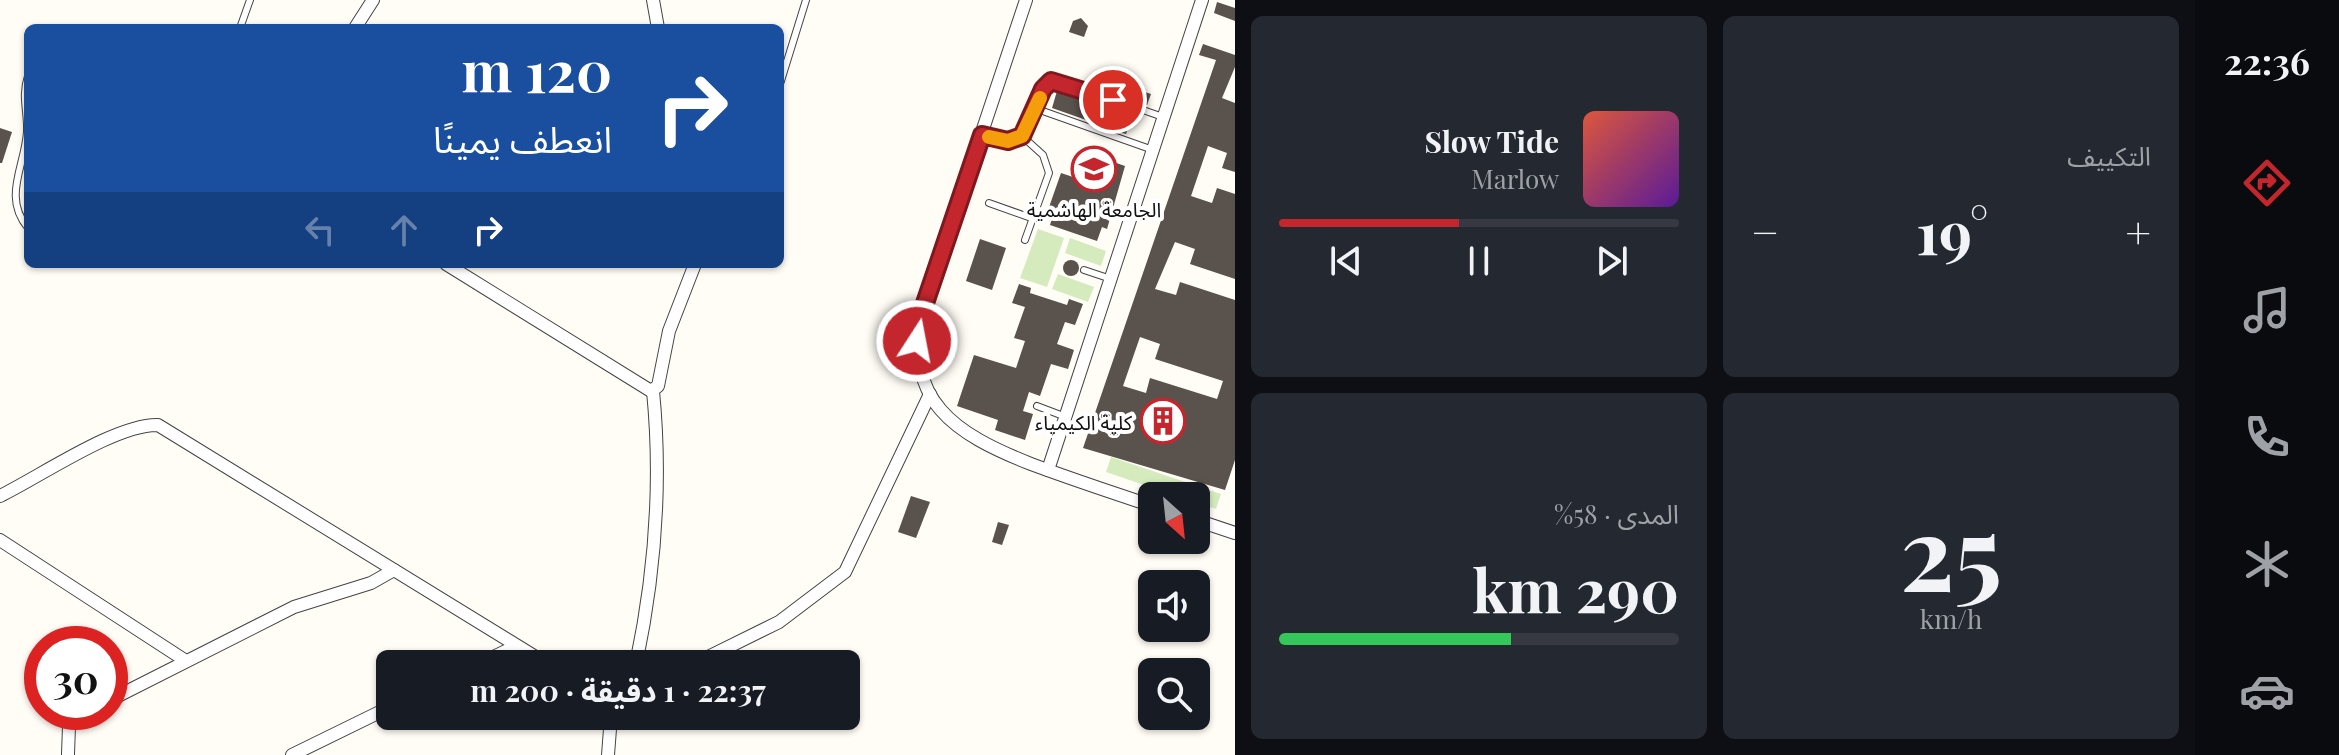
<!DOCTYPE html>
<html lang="ar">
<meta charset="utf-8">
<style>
:root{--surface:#171b24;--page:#242831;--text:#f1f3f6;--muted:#9ea1a6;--line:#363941;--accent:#c4262e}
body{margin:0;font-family:"Playfair Display","Noto Sans Arabic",serif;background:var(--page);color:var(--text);direction:rtl;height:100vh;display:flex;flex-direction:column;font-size:30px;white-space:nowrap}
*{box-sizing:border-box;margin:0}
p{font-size:26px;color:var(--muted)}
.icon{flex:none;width:44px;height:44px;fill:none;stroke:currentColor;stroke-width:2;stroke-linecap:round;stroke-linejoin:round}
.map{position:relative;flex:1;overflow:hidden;direction:ltr}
.side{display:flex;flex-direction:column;gap:16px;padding:16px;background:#0d0f14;width:960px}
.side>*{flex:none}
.hud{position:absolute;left:24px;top:24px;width:760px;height:244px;border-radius:12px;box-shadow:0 2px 6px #0004;direction:rtl;background:#1a4fa0;color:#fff;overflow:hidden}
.needle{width:52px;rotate:153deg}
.tools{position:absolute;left:1138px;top:482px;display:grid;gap:16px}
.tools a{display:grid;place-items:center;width:72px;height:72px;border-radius:12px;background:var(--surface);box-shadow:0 2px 6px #0004;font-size:40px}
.speed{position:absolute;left:24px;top:626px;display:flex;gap:16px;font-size:40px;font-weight:700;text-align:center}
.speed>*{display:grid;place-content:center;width:104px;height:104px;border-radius:50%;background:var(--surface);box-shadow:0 2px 6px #0004;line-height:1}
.speed .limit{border:12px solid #d22;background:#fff;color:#111}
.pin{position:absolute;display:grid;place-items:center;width:68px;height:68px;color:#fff;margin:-34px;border:4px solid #fff;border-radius:50%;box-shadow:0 2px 8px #0007}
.me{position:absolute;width:88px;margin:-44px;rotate:11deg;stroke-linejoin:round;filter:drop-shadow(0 0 6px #0008)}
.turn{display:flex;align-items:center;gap:28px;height:168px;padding:0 40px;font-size:36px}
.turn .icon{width:104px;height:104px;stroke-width:2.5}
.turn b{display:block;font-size:56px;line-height:68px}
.lanes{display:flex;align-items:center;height:76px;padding:0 40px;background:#0003;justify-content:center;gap:40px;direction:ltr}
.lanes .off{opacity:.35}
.big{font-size:60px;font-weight:700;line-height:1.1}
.side .tile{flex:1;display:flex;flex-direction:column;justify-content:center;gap:12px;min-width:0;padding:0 28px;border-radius:12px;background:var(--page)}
.side .dial{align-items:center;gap:0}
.dial b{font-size:104px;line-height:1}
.song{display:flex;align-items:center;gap:24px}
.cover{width:96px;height:96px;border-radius:12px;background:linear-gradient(135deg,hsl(10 70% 55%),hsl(270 70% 35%))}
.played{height:8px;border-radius:4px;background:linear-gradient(90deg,var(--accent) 45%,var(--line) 45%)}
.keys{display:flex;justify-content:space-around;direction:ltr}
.heat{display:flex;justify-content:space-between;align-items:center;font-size:44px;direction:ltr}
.charge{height:12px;border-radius:6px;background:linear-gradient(90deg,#34c759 58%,var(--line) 0)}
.side .tiles{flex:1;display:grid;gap:16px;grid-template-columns:repeat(2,1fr)}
.trip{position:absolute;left:376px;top:650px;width:484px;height:80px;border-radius:12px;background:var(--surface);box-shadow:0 2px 6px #0004;font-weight:700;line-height:80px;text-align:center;direction:rtl}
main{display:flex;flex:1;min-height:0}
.tabs{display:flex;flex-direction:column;width:144px;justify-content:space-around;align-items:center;background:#090b0e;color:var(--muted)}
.tabs .icon{width:56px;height:56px}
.tabs .active{color:var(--accent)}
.tabs b{font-size:36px;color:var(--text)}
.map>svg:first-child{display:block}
.green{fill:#d5ebbd}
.building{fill:#5a524d;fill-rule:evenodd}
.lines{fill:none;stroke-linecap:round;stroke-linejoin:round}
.lane-casing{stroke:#444;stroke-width:8}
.street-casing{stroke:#444;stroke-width:14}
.lane{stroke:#fff;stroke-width:6}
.street{stroke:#fff;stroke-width:12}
.route-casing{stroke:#7f191e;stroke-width:20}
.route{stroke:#c4262e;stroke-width:14}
.slow{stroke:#f59e0b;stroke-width:14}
.labels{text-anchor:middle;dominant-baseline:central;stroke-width:8;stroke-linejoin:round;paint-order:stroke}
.poi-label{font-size:20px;fill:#111;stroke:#fff}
</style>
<main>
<nav class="tabs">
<b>22:36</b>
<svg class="icon active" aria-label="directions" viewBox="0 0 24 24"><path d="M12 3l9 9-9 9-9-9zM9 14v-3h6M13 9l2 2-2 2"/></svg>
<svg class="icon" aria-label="music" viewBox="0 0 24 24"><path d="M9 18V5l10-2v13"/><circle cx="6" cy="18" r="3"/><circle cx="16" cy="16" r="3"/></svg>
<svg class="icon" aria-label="phone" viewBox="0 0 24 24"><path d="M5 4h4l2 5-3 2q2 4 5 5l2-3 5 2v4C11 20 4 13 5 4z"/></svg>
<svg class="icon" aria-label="climate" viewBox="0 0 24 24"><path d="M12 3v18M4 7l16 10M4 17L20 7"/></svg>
<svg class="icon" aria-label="car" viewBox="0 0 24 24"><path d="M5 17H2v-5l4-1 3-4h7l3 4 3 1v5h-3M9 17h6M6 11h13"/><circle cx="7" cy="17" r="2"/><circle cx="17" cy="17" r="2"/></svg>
</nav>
<section class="side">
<div class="tiles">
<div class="tile"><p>التكييف</p>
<div class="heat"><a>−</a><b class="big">19°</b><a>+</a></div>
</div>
<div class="tile">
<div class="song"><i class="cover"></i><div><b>Slow Tide</b><p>Marlow</p></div></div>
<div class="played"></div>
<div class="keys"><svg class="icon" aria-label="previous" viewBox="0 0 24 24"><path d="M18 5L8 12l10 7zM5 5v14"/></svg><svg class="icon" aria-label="pause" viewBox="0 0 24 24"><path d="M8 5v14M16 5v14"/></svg><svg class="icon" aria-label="next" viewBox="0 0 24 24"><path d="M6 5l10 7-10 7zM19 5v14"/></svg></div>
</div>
<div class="tile dial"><b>25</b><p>km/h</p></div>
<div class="tile"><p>المدى · 58%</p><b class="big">290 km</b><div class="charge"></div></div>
</div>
</section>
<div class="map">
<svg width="1235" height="755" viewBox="0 0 1235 755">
<rect width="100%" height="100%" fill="#fffdf5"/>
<g class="green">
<path d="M1038,229l26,9 -17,49 -27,-9z"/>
<path d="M1070,238l36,13 -5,15 -36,-13z"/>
<path d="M1058,274l36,13 -6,15 -36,-13z"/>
<path d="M1111,457l110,37 -5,15 -20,-6v-7h-20l-70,-24z"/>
</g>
<g class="building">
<path d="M1217,2l18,6v13l-21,-8z"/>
<path d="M1081,18l7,8 -4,11 -15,-5 4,-11z"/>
<path d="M1203,44l32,11v12l-13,31 13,5v69l-13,-4 5,-15 -19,-7 -17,50 21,7 5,-15 18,6v85l-45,-15 5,-15 -20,-7 -20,47 21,6 4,-13 55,18v160l-10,30 -142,-42 133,-388 -17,-5zM1140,337l20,7 -5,15 68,22 -6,18 -67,-21 -4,15 -23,-7z"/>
<path d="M1114,82l37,12 -4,11 -36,-13z"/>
<path d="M1057,91l76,22 -7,21 -74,-26z"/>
<path d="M0,128l12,4 -10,31h-2z"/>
<path d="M1105,159l20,7 -18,63 -5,-2 -5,14 -47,-16 4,-13 -6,-2 13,-37 36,12z"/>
<path d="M980,239l26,9 -14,42 -26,-9z"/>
<circle cx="1071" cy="268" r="8"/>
<path d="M1019,284l12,4 -1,5 37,12 2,-6 14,5 -8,21 -10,-3 -8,22 17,6 -6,19 -17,-5 -11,32 -11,-4 -6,19 10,3 -8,26 -30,-10 3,-10 -41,-14 17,-51 42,13 9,-27 -11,-3 11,-31 -13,-4z"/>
<path d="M911,496l19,6 -14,36 -18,-6z"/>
<path d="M998,522l11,3 -7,20 -10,-3z"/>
</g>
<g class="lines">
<g class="lane-casing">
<g id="lane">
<path d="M240,28l10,-28"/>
<path d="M28,76c-7,21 0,35 -1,56 -2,34 -25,65 1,96"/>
<path d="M780,84l26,-84"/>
<path d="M1037,109l116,41"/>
<path d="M982,135l26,6 14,-5 24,-52 11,-4 106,37"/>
<path d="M1022,136l21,19 6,18 -24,67"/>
<path d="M989,203l45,16"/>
<path d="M116,264h22"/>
<path d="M1084,270l27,9"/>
<path d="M1037,406l29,11"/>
</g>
</g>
<g class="street-casing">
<g id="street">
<path d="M653,0l5,28"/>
<path d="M1026,0l-103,309c-21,92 32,125 108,155 40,15 80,28 121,42"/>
<path d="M355,28l18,-28"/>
<path d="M446,264l205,127 7,-5 11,-55 26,-67"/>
<path d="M1048,470l154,-470"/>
<path d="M0,496c41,-20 116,-72 158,-71l389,239"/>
<path d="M1196,520l39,13"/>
<path d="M0,540l186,121"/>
<path d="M479,664l37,-18"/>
<path d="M636,664c19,-90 26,-182 17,-273"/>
<path d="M694,664l85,-42 66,-50 85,-178"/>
<path d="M110,700l184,-93 77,-24 23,-13"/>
<path d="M68,754l1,-28 18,-14"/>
<path d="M292,755l98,-48"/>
<path d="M608,755l3,-39"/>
</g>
</g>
<use href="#lane" class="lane"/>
<use href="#street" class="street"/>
</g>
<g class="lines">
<g class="route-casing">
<path id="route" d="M917,341l6,-32 59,-174 26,6 14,-5 21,-47 8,-8 62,19"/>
</g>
<use href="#route" class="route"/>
<path class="slow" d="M989,137l19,4 14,-5 18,-38"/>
</g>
<defs>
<g id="university-ring" transform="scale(2.3)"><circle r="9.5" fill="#fff" stroke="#c4262e" stroke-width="1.5"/><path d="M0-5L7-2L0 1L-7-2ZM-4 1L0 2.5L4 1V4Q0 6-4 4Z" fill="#c4262e"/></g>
<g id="building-ring" transform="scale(2.3)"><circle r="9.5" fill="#fff" stroke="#c4262e" stroke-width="1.5"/><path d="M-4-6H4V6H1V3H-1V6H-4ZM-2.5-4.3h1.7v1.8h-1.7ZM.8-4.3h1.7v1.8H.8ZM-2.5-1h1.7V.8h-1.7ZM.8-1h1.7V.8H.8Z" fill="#c4262e"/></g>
</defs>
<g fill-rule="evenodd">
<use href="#university-ring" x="1094" y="169"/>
<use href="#building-ring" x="1163" y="421"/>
</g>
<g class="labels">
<g class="poi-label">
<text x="1094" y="208">الجامعة الهاشمية</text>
<text x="1132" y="421" text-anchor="end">كلية الكيمياء</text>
</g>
</g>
</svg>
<div class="tools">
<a><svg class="needle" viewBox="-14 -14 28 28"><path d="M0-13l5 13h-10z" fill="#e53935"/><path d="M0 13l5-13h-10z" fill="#9ea1a6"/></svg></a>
<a><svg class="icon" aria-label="sound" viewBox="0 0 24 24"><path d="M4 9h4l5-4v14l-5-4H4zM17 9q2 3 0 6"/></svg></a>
<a><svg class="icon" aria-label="search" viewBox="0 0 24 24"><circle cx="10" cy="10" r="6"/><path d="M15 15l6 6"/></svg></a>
</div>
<div class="speed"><div class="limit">30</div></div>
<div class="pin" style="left:1113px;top:100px;background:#d93025"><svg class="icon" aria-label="arrive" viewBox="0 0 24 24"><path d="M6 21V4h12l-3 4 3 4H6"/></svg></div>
<svg class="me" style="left:917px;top:341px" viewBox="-20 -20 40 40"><circle r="17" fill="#c4262e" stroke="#fff" stroke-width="3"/><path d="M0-11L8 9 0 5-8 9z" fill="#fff"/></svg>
<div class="trip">22:37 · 1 دقيقة · 200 m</div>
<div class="hud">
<div class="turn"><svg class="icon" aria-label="right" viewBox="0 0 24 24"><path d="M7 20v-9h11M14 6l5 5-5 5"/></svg><div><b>120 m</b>انعطف يمينًا</div></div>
<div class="lanes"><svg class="icon off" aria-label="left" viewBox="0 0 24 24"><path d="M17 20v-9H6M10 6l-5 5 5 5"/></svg><svg class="icon off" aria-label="ahead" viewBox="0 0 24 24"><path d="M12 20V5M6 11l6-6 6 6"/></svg><svg class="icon" aria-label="right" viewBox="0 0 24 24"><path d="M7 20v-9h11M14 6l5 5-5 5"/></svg></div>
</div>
</div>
</main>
